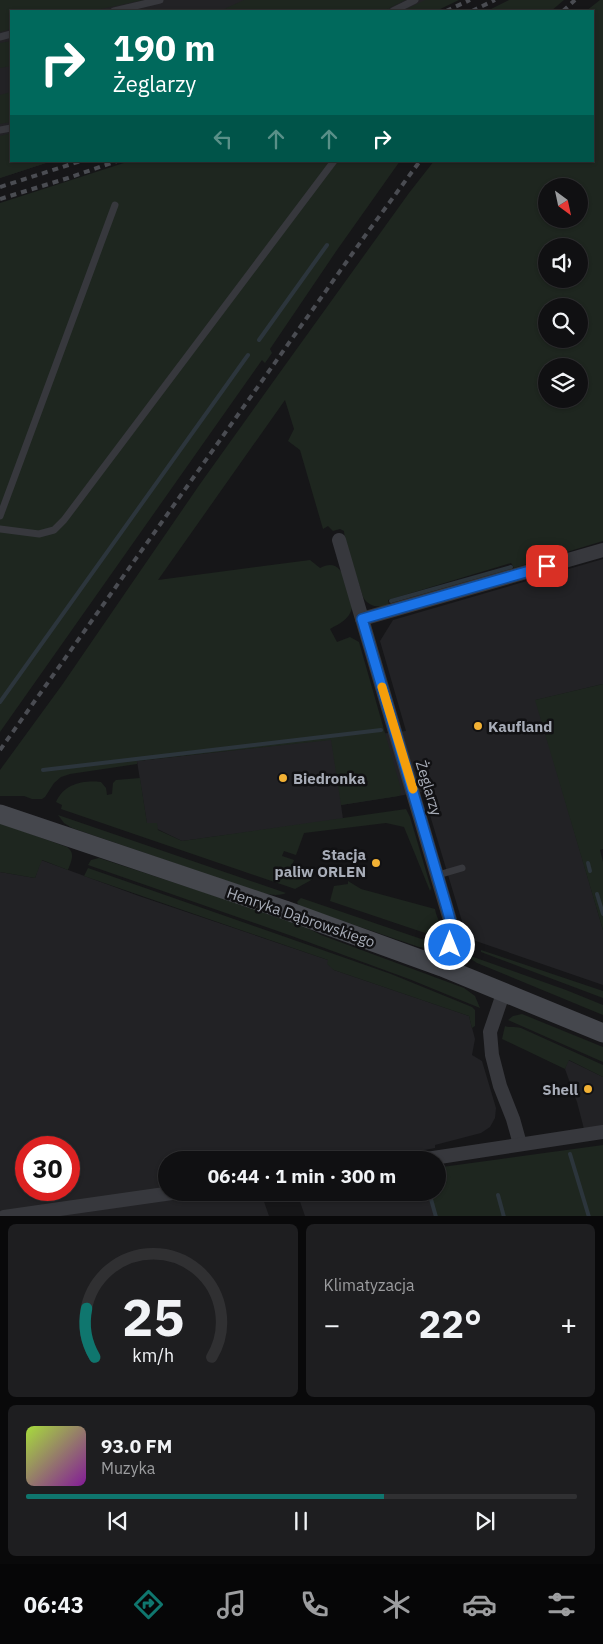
<!DOCTYPE html>
<html lang="pl">
<meta charset="utf-8">
<style>
:root{--surface:#101012;--page:#1e1e20;--text:#f1f3f6;--muted:#9c9d9f;--line:#303032;--accent:#0f766e}
body{margin:0;font-family:"IBM Plex Sans",sans-serif;background:var(--page);color:var(--text);height:100vh;display:flex;flex-direction:column;font-size:19px;white-space:nowrap}
*{box-sizing:border-box;margin:0}
p{font-size:16px;color:var(--muted)}
.icon{flex:none;width:28px;height:28px;fill:none;stroke:currentColor;stroke-width:2;stroke-linecap:round;stroke-linejoin:round}
.map{position:relative;height:1216px;overflow:hidden}
.details{display:flex;flex-direction:column;gap:8px;padding:8px;background:#09090a;flex:1}
.details>*{flex:none}
.top-card{position:absolute;left:10px;top:10px;width:584px;height:152px;border-radius:0px;box-shadow:0 1px 4px #0004,0 0 0 1px var(--line);background:#00695c;color:#fff;overflow:hidden}
.needle{width:32px;rotate:147deg}
.fabs{position:absolute;left:538px;top:178px;display:grid;gap:10px}
.fabs a{display:grid;place-items:center;width:50px;height:50px;border-radius:50%;background:var(--surface);box-shadow:0 1px 4px #0004,0 0 0 1px var(--line);font-size:25px}
.speed{position:absolute;left:15px;top:1136px;display:flex;gap:10px;font-size:25px;font-weight:700;text-align:center}
.speed>*{display:grid;place-content:center;width:65px;height:65px;border-radius:50%;background:var(--surface);box-shadow:0 1px 4px #0004,0 0 0 1px var(--line);line-height:1}
.speed .limit{border:8px solid #d22;background:#fff;color:#111}
.pin{position:absolute;display:grid;place-items:center;width:42px;height:42px;color:#fff;margin:-21px;border-radius:10px;box-shadow:0 2px 8px #0006}
.me{position:absolute;width:55px;margin:-28px;rotate:0deg;stroke-linejoin:round;filter:drop-shadow(0 0 4px #0008)}
.turn{display:flex;align-items:center;gap:18px;height:105px;padding:0 20px;font-size:22px}
.turn .icon{width:65px;height:65px;stroke-width:2.5}
.turn b{display:block;font-size:35px;line-height:42px}
.lanes{display:flex;align-items:center;height:48px;padding:0 20px;background:#0003;justify-content:center;gap:25px;direction:ltr}
.lanes .off{opacity:.35}
.big{font-size:38px;font-weight:700;line-height:1.1}
.details .tile{flex:1;display:flex;flex-direction:column;justify-content:center;gap:8px;min-width:0;padding:0 18px;border-radius:8px;background:var(--page)}
.details .dial{align-items:center;gap:0}
.dial svg{height:130px;overflow:visible;fill:none;stroke:var(--line);stroke-width:7;stroke-linecap:round;text-anchor:middle}
.dial text{fill:var(--text);stroke:none}
.song{display:flex;align-items:center;gap:15px}
.cover{width:60px;height:60px;border-radius:8px;background:linear-gradient(135deg,hsl(80 70% 55%),hsl(290 70% 35%))}
.played{height:5px;border-radius:2px;background:linear-gradient(90deg,var(--accent) 65%,var(--line) 65%)}
.keys{display:flex;justify-content:space-around;direction:ltr}
.heat{display:flex;justify-content:space-between;align-items:center;font-size:28px;direction:ltr}
.details .tiles{flex:1;display:grid;gap:8px;grid-template-columns:1fr 1fr}
.tile:last-child{grid-column:span 2}
.trip{position:absolute;left:158px;top:1151px;width:288px;height:50px;border-radius:25px;background:var(--surface);box-shadow:0 1px 4px #0004,0 0 0 1px var(--line);font-weight:700;line-height:50px;text-align:center}
.menu{display:flex;height:80px;justify-content:space-around;align-items:center;background:#060607;color:var(--muted)}
.menu .icon{width:35px;height:35px}
.menu .on{color:var(--accent)}
.menu b{font-size:22px;color:var(--text)}
.map>svg:first-child{display:block}
.built{fill:#222225;fill-rule:evenodd}
.green{fill:#1e261f;fill-rule:evenodd}
.lines{fill:none;stroke-linecap:round;stroke-linejoin:round}
.stream{stroke:#2c353c;stroke-width:4}
.lane{stroke:#37383d;stroke-width:7}
.street{stroke:#37383d;stroke-width:14}
.secondary{stroke:#45474d;stroke-width:19}
.rail{stroke:#4a4c52;stroke-width:4;stroke-dasharray:6 5;stroke-linecap:butt}
.route-casing{stroke:#114b97;stroke-width:12}
.route{stroke:#1a73e8;stroke-width:9}
.slow{stroke:#f59e0b;stroke-width:9}
.poi-dot{fill:#f2b134;stroke:#111113;stroke-width:2}
.labels{text-anchor:middle;dominant-baseline:central;stroke-width:5;stroke-linejoin:round;paint-order:stroke}
.poi-label{font-size:15px;font-weight:bold;fill:#a8adb8;stroke:#111113;text-anchor:start}
.street-label{font-size:15px;fill:#a8adb8;stroke:#111113}
</style>
<div class="map">
<svg width="603" height="1217" viewBox="0 0 603 1217">
<rect width="100%" height="100%" fill="#161618"/>
<g class="built">
<path d="M0,0h431l-22,11h-398v150h41l-52,17z"/>
<path d="M603,559v125l-67,16 67,230v55l-136,-47 -44,-146 -82,13 2,14 -161,22 -35,-17 -10,-63 269,-30 -26,-90 13,-21z"/>
<path d="M41,860l98,36 189,64 6,10 135,46 6,23 -3,16 10,6 14,47 -1,10 -5,9 -9,6 -46,12v3l-16,3 2,9h-255v32l95,1 8,23h-269v-344l35,6zM26,1148h43v42h-43z"/>
<path d="M568,1060l35,17v49l-19,3 -7,-27 -12,-33z"/>
<path d="M297,1193h131l7,23h-130z"/>
</g>
<g class="green">
<path d="M0,0h143l-51,11h-81v18l-11,3z"/>
<path d="M244,0h161l-21,11h-164z"/>
<path d="M425,0h34l-23,11h-33z"/>
<path d="M509,0h55l-13,11h-64z"/>
<path d="M600,0h3v541l-89,27 -3,-5 -123,37 1,5c-11,3 -20,2 -26,-8l-18,-56 -1,-10 -4,-2 -7,2 -5,-5 -5,3 -23,-79 -12,-9 6,-12 -9,-29 -127,180 152,-20 10,8c25,-14 28,23 32,40 -3,12 -12,15 -22,21l7,13 13,-5 9,5 42,147v4l-2,3 -58,9 -10,-65 -194,21v3l-67,10 -9,3 -7,6 -9,14 -3,2h-10l-8,-3h-24v-26l62,-85 138,-201 78,-109 131,-182 25,-32h158v-150h-6zM546,186h33v33h-33zM546,246h33v33h-33zM546,306h33v33h-33zM546,366h33v33h-33z"/>
<path d="M11,41v25l-11,2v-25z"/>
<path d="M11,92v30l-11,2v-29z"/>
<path d="M11,133v28h41l-52,17v-42z"/>
<path d="M130,161h270l-63,89 -67,99 2,4 -7,10 -3,-3 -262,372v-529z"/>
<path d="M603,684v165l-3,1 3,12v68l-68,-230z"/>
<path d="M140,778l7,45h10l1,7 24,11 224,-32 4,8 21,71 -1,3 -26,-64 -18,-4 -82,10 -8,22 -12,-4 -2,5 12,4 -4,10 24,7 -1,2 -18,10 -234,-80 1,-4 -6,-3c8,-18 26,-22 45,-20l5,6 1,7 5,-1 1,-11 3,-3z"/>
<path d="M58,815l228,78c-10,4 -20,1 -30,-2l-184,-63 -8,-5z"/>
<path d="M0,823l67,24c9,6 4,15 1,23l-26,-10 -7,18 -35,-6z"/>
<path d="M99,858l199,65 23,12 143,53 11,8 5,12 -71,-29 -120,-44 -201,-70 3,-5z"/>
<path d="M88,868l303,106 81,33 3,3v16l-3,2 -3,-12 -135,-46 -7,-6 1,-4 -244,-84z"/>
<path d="M348,881l13,8 74,20c2,11 7,13 5,27l-3,1 -107,-36 4,-15 14,-2z"/>
<path d="M301,898l138,47 -7,4 -13,-2 -120,-41 -2,-4z"/>
<path d="M481,950l122,41v7l-122,-46z"/>
<path d="M462,953l104,37 37,15v10l-126,-52z"/>
<path d="M522,1014l81,33v15l-95,-42 5,-4z"/>
<path d="M505,1026c4,2 9,0 16,2l82,37v12l-34,-17 -4,9 -63,-30z"/>
<path d="M603,1145v71h-168l-6,-21 1,-2 6,-1v-13l6,-12z"/>
</g>
<g class="lines">
<g class="stream">
<path d="M259,340l68,-95"/>
<path d="M391,601l120,-34"/>
<path d="M0,702l248,-347"/>
<path d="M43,770l338,-40"/>
<path d="M588,863l2,8"/>
<path d="M597,894l6,20"/>
<path d="M570,1154l19,63"/>
<path d="M429,1192l7,25"/>
<path d="M498,1195l6,22"/>
</g>
<g class="lane">
<path d="M114,11l46,-11"/>
<path d="M393,11l22,-11"/>
<path d="M0,37l11,-3"/>
<path d="M0,130l11,-2"/>
<path d="M0,516l115,-311"/>
<path d="M0,529l39,5 15,-4 10,-10 270,-359"/>
<path d="M438,875l24,-7"/>
</g>
<g class="street">
<path d="M339,540l113,387 -2,18 -8,22"/>
<path d="M362,619l241,-69"/>
<path d="M504,991l-14,41 2,23 8,31 13,33 7,25"/>
<path d="M420,1160l183,-28"/>
<path d="M4,1217l175,-25"/>
</g>
<path class="secondary" d="M0,814l285,96 157,57 161,66"/>
<g class="rail">
<path d="M446,11l24,-11"/>
<path d="M472,11l23,-11"/>
<path d="M563,11l12,-11"/>
<path d="M0,187l81,-26"/>
<path d="M0,199l68,-21 49,-17"/>
<path d="M0,750l367,-517 53,-72"/>
</g>
</g>
<g class="lines">
<g class="route-casing">
<path id="route" d="M450,945l2,-18 -6,-22 -84,-286 185,-53"/>
</g>
<use href="#route" class="route"/>
<path class="slow" d="M382,687l31,102"/>
</g>
<g class="poi-dot">
<circle cx="478" cy="726" r="5"/>
<circle cx="283" cy="778" r="5"/>
<circle cx="376" cy="863" r="5"/>
<circle cx="588" cy="1089" r="5"/>
</g>
<g class="labels">
<g class="poi-label">
<text x="488" y="726">Kaufland</text>
<text x="293" y="778">Biedronka</text>
<text x="366" y="854" text-anchor="end">Stacja<tspan x="366" dy="17">paliw ORLEN</tspan></text>
<text x="578" y="1089" text-anchor="end">Shell</text>
</g>
<g class="street-label">
<text transform="translate(429 788) rotate(73)">Żeglarzy</text>
<text transform="translate(301 917) rotate(19)">Henryka Dąbrowskiego</text>
</g>
</g>
</svg>
<div class="fabs">
<a><svg class="needle" viewBox="-14 -14 28 28"><path d="M0-13l5 13h-10z" fill="#e53935"/><path d="M0 13l5-13h-10z" fill="#9c9d9f"/></svg></a>
<a><svg class="icon" aria-label="sound" viewBox="0 0 24 24"><path d="M4 9h4l5-4v14l-5-4H4zM17 9q2 3 0 6"/></svg></a>
<a><svg class="icon" aria-label="search" viewBox="0 0 24 24"><circle cx="10" cy="10" r="6"/><path d="M15 15l6 6"/></svg></a>
<a><svg class="icon" aria-label="layers" viewBox="0 0 24 24"><path d="M12 4l9 5-9 5-9-5zM3 14l9 5 9-5"/></svg></a>
</div>
<div class="speed"><div class="limit">30</div></div>
<div class="pin" style="left:547px;top:566px;background:#d93025"><svg class="icon" aria-label="arrive" viewBox="0 0 24 24"><path d="M6 21V4h12l-3 4 3 4H6"/></svg></div>
<svg class="me" style="left:450px;top:945px" viewBox="-20 -20 40 40"><circle r="17" fill="#1a73e8" stroke="#fff" stroke-width="3"/><path d="M0-11L8 9 0 5-8 9z" fill="#fff"/></svg>
<div class="trip">06:44 · 1 min · 300 m</div>
<div class="top-card">
<div class="turn"><svg class="icon" aria-label="right" viewBox="0 0 24 24"><path d="M7 20v-9h11M14 6l5 5-5 5"/></svg><div><b>190 m</b>Żeglarzy</div></div>
<div class="lanes"><svg class="icon off" aria-label="left" viewBox="0 0 24 24"><path d="M17 20v-9H6M10 6l-5 5 5 5"/></svg><svg class="icon off" aria-label="ahead" viewBox="0 0 24 24"><path d="M12 20V5M6 11l6-6 6 6"/></svg><svg class="icon off" aria-label="ahead" viewBox="0 0 24 24"><path d="M12 20V5M6 11l6-6 6 6"/></svg><svg class="icon" aria-label="right" viewBox="0 0 24 24"><path d="M7 20v-9h11M14 6l5 5-5 5"/></svg></div>
</div>
</div>
<section class="details">
<div class="tiles">
<div class="tile dial"><svg viewBox="0 0 100 80">
<path d="M14 69A42 42 0 1 1 86 69"/>
<path d="M14 69A42 42 0 0 1 9 39" stroke="#0f766e"/>
<text x="50" y="56" font-size="32" font-weight="700">25</text>
<text x="50" y="72" font-size="11">km/h</text>
</svg></div>
<div class="tile"><p>Klimatyzacja</p>
<div class="heat"><a>−</a><b class="big">22°</b><a>+</a></div>
</div>
<div class="tile">
<div class="song"><i class="cover"></i><div><b>93.0 FM</b><p>Muzyka</p></div></div>
<div class="played"></div>
<div class="keys"><svg class="icon" aria-label="previous" viewBox="0 0 24 24"><path d="M18 5L8 12l10 7zM5 5v14"/></svg><svg class="icon" aria-label="pause" viewBox="0 0 24 24"><path d="M8 5v14M16 5v14"/></svg><svg class="icon" aria-label="next" viewBox="0 0 24 24"><path d="M6 5l10 7-10 7zM19 5v14"/></svg></div>
</div>
</div>
</section>
<nav class="menu">
<b>06:43</b>
<svg class="icon on" aria-label="directions" viewBox="0 0 24 24"><path d="M12 3l9 9-9 9-9-9zM9 14v-3h6M13 9l2 2-2 2"/></svg>
<svg class="icon" aria-label="music" viewBox="0 0 24 24"><path d="M9 18V5l10-2v13"/><circle cx="6" cy="18" r="3"/><circle cx="16" cy="16" r="3"/></svg>
<svg class="icon" aria-label="phone" viewBox="0 0 24 24"><path d="M5 4h4l2 5-3 2q2 4 5 5l2-3 5 2v4C11 20 4 13 5 4z"/></svg>
<svg class="icon" aria-label="climate" viewBox="0 0 24 24"><path d="M12 3v18M4 7l16 10M4 17L20 7"/></svg>
<svg class="icon" aria-label="car" viewBox="0 0 24 24"><path d="M5 17H2v-5l4-1 3-4h7l3 4 3 1v5h-3M9 17h6M6 11h13"/><circle cx="7" cy="17" r="2"/><circle cx="17" cy="17" r="2"/></svg>
<svg class="icon" aria-label="filters" viewBox="0 0 24 24"><path d="M4 7h16M4 17h16"/><circle cx="9" cy="7" r="2"/><circle cx="15" cy="17" r="2"/></svg>
</nav>
